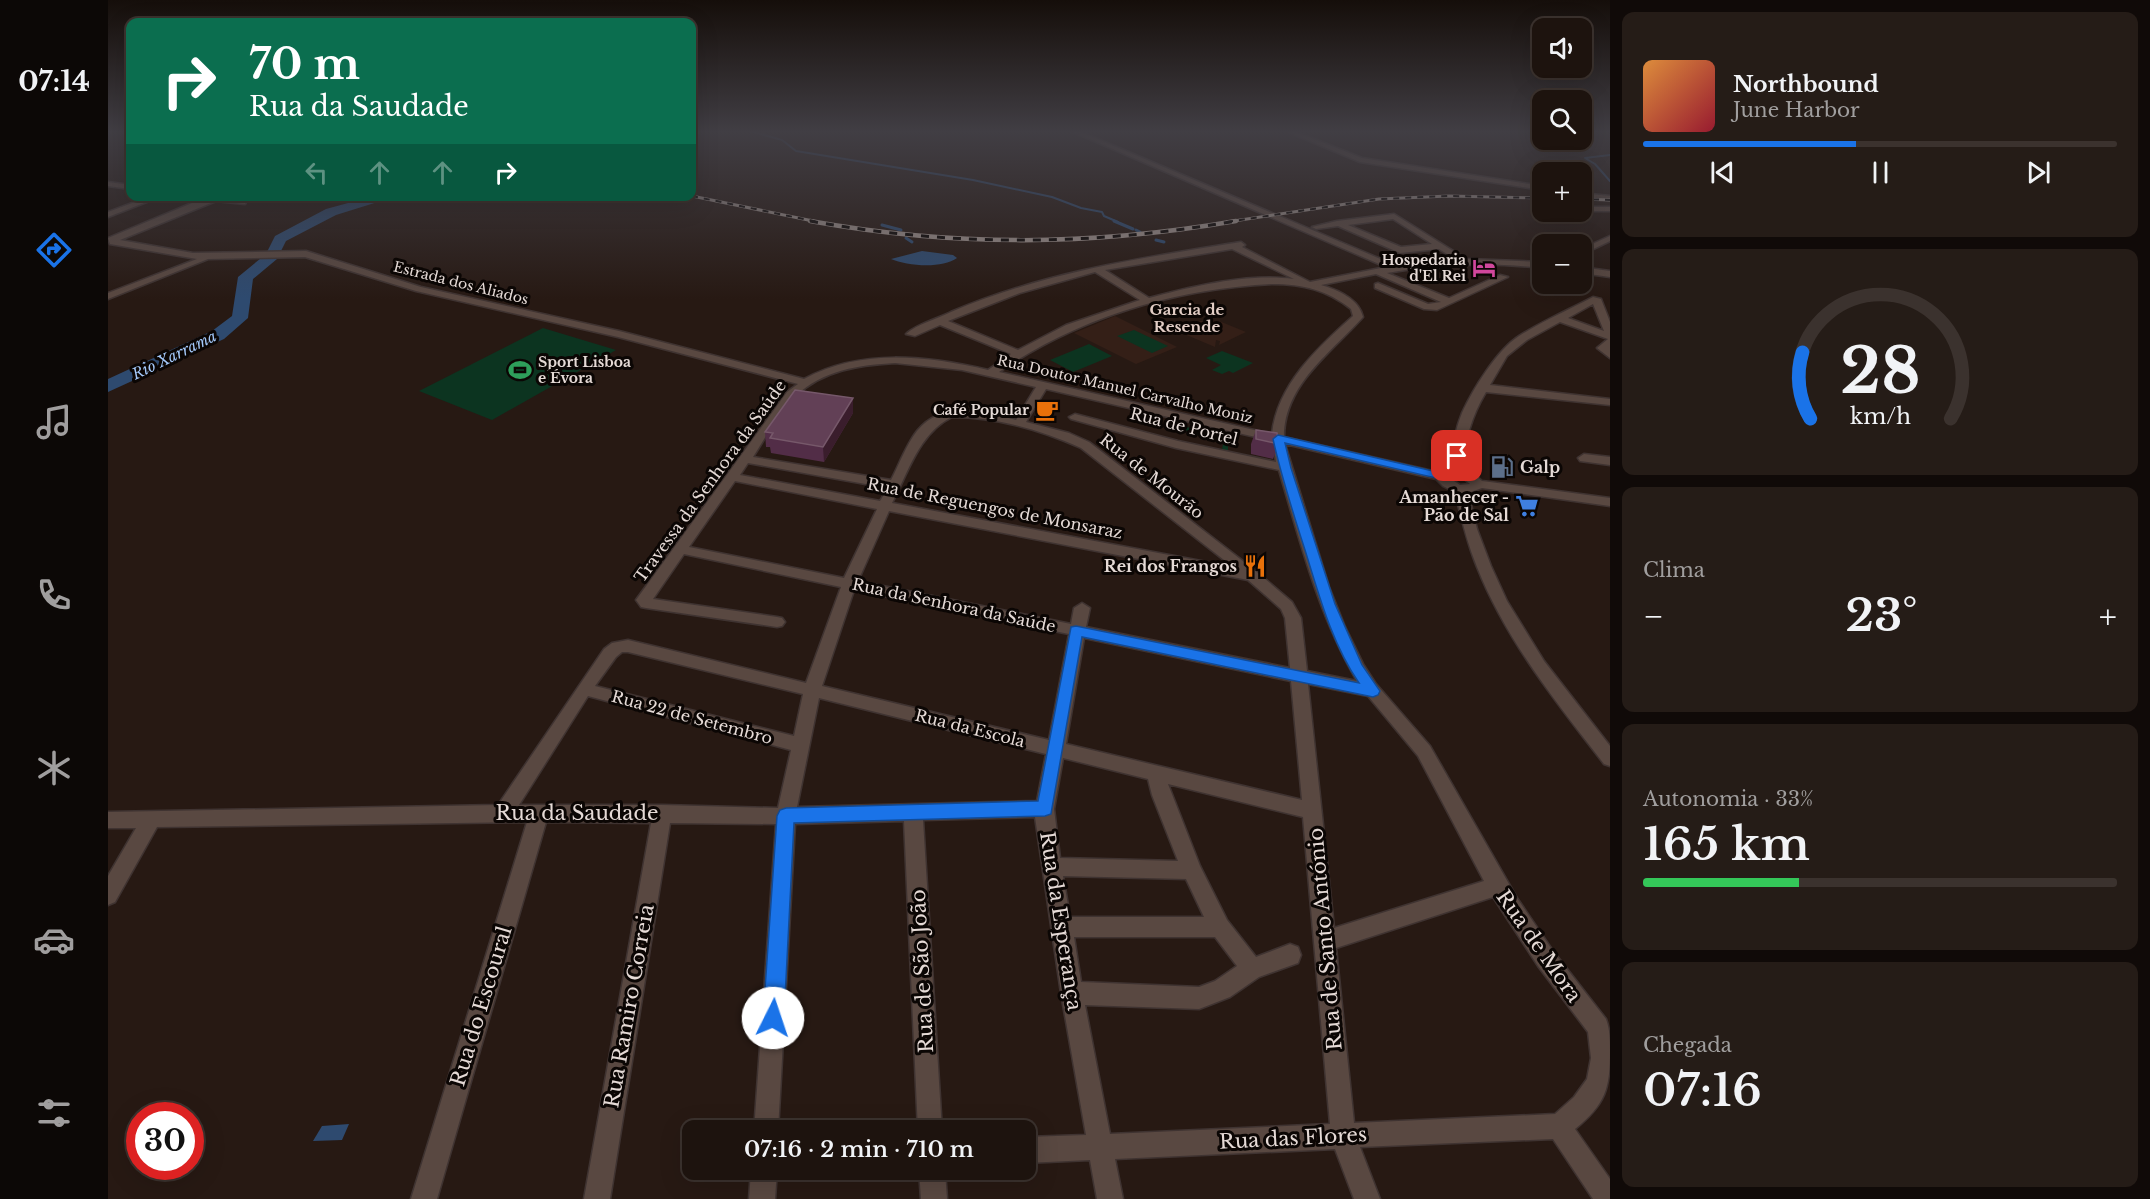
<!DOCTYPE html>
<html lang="pt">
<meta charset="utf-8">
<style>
:root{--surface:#1d130e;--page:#251c17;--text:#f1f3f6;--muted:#a09e9e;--line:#3b322e;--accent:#1a73e8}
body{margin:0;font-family:"Libre Baskerville",serif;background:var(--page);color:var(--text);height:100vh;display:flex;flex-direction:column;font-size:22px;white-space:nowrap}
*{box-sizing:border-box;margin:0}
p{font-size:20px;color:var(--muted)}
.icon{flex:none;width:33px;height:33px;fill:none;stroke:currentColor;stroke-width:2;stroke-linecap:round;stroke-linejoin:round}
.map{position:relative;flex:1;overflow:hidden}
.drawer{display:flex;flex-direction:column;gap:12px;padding:12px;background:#100a08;width:540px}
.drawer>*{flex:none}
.hud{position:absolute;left:18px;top:18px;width:570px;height:183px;border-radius:12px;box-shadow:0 6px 24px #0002,0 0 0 2px var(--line);background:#0b6e4f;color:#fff;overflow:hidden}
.buttons{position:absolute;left:1424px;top:18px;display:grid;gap:12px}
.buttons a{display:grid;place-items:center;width:60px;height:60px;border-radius:12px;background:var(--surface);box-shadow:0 6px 24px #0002,0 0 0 2px var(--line);font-size:30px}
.speed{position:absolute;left:18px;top:1102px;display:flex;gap:12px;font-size:30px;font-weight:700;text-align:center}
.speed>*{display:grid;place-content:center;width:78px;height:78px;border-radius:50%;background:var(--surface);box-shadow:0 6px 24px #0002,0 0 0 2px var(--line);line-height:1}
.speed .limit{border:9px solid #d22;background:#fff;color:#111}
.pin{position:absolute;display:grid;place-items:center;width:51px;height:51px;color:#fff;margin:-26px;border-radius:12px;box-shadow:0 3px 9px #0006}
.me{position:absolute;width:66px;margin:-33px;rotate:4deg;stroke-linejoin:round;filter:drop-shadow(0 0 4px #0008)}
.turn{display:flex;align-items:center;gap:21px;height:126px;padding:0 24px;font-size:27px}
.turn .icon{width:78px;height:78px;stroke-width:2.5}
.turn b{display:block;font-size:42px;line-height:51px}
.lanes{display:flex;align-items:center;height:57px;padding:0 24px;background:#0003;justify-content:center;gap:30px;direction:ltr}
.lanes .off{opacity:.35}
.big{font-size:45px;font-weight:600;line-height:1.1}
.drawer .tile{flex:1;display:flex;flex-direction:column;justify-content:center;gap:9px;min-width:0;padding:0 21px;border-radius:12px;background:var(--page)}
.drawer .dial{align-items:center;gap:0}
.dial svg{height:156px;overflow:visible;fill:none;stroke:var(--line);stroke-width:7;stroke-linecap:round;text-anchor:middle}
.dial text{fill:var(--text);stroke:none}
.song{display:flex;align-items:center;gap:18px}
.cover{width:72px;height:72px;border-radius:9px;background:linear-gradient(135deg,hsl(30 70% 55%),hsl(350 70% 35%))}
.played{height:6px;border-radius:3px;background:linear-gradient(90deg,var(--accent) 45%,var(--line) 45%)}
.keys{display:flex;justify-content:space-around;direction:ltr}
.heat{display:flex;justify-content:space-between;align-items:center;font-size:33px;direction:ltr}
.charge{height:9px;border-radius:4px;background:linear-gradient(90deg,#34c759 33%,var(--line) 0)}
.trip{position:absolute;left:574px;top:1120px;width:354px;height:60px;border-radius:12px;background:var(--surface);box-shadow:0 6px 24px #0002,0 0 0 2px var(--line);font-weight:600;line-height:60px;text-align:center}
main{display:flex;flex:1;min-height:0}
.tabs{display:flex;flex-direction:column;width:108px;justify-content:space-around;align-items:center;background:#0c0806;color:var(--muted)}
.tabs .icon{width:42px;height:42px}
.tabs .on{color:var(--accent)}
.tabs b{font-size:27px;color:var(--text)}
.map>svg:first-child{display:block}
.built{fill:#341f17}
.green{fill:#0c3420}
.water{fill:#2e4a6f}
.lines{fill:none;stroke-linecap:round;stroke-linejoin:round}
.stream-far1{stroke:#2e4a6f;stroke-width:2}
.stream{stroke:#2e4a6f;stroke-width:3}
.river{fill:#2e4a6f;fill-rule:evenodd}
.street-casing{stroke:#3f3331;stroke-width:3}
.street{fill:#594841;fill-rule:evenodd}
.rail-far1-casing{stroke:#9b8f8a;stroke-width:3}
.rail-casing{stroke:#9b8f8a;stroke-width:4.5}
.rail-far1{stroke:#0b0604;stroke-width:2;stroke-dasharray:6;stroke-linecap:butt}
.rail{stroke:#0b0604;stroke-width:3;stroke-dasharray:8;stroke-linecap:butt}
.wall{fill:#522d47}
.shaded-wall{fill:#3a1d2c}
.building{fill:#624056;stroke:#76586a;stroke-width:1.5}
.route{fill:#1a73e8;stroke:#114b97;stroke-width:1.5}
.labels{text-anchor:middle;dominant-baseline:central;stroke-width:6;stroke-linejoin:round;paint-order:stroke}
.far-poi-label{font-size:14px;font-weight:bold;fill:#e5dad6;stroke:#0b0604;text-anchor:end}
.far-street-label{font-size:14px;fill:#e5dad6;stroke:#0b0604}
.far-neighbourhood-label{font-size:15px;font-weight:bold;fill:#e2cdc5;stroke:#0b0604}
.far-water-label{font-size:15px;font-style:italic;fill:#a4c9fb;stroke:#0b0604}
.street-label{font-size:16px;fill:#e5dad6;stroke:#0b0604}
.poi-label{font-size:16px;font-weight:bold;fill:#e5dad6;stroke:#0b0604;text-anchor:end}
.near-street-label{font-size:20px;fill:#e5dad6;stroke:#0b0604}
</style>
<main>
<nav class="tabs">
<b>07:14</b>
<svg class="icon on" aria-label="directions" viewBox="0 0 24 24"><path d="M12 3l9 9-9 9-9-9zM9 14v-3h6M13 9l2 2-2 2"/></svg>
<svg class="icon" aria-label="music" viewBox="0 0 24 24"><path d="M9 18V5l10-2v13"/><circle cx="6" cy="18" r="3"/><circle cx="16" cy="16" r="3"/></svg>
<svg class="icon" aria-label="phone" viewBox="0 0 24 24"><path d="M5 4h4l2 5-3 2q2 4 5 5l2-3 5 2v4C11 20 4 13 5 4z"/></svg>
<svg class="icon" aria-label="climate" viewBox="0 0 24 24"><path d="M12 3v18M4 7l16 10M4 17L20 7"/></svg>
<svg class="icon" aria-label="car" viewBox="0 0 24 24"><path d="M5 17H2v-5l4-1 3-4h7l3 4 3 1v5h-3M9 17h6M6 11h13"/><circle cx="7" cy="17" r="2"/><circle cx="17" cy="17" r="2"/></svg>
<svg class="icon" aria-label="filters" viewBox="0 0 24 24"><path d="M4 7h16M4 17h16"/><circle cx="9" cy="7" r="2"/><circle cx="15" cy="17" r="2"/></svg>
</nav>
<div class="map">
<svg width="1502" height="1199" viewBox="0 0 1502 1199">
<rect width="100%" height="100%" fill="#271913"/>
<g class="built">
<path d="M1007,316l62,31 -41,17 -62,-31z"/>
<path d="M1090,321h21l27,11 -27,13 1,-4 -4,-1 -1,7 -38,-16z"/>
</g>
<g class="green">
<path d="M435,328l73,22 -124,70 -73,-29z"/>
<path d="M1026,330l34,16 -16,7 -35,-17z"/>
<path d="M981,344l23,12 -39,16 -23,-12z"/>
<path d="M1114,351l31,12 -20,10 -4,-2 -7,3 -10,-4 9,-5 -15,-7z"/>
<path d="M1058,422l62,15v14l-6,-1 1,-6 -49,-17z"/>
</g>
<g class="water">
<path d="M814,251l31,4 4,3c-15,11 -50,8 -66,1z"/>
<path d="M241,1124l-7,16 -29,1 9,-15z"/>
</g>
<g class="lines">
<g class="stream-far1">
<path d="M642,131l32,9 14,11 177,29 79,17 29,11 21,4 2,4 14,6"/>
<path d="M1502,155l-25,3 10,6 15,17"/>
</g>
<g class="stream">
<path d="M1006,221l19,8"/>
<path d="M774,225l19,5"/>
<path d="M1028,230l4,2"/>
<path d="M798,238l6,4"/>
<path d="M1048,240l8,2"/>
</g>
<path class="river" d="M266,196h23l-61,19 -50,26 -9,18 -24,20 -5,39 -24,21 -116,53v-13l104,-48 20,-15 6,-39 28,-23 9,-18 51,-27z"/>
<g class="street-casing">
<g id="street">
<path d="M963,131h8l318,135 58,-7 -16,-10 -39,4 -62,-27 -22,3 -4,-2 25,-6 57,-7 72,45 76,3v6c-52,-6 -104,-4 -155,5l62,25 51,-23 8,2 -71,33 -13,-1 -49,-21v-4l3,-1 50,21 13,-2 -65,-28 -55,11c17,5 38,14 42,32 -31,35 -79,67 -79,120l153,35 3,-4 10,-1c2,-19 5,-37 12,-54 11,-24 35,-63 57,-77 24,-15 49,-26 74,-39l8,2 9,23v36l-13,-10 11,-9 -48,-17 -33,18 -20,16 -17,29 120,14v6l-124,-13c-15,25 -21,48 -23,76l10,5 9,8 128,17v8l-128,-18 -14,5 9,36 14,37 16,35 37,60 66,85v20l-6,-2c-48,-62 -98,-124 -127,-197 -10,-24 -16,-50 -22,-75l-12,-6 -7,-7 -151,-35 44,143 16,40 18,37 13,20 54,62 87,152 36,53 53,68c4,11 4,21 4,32 0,37 -4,53 -35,78l35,50v20h-17l-40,-60 -193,8 20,52h-26l-19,-50 -220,10 8,40h-26l-7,-39 -64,3v-26l60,-2 -25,-142 -26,-176 -112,3 19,311h-24l-14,-310 -109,3 -17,307h-24l22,-307 -106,-1 -60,376h-26l67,-376 -105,-1 -109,377h-26l116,-377 -370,5 -42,75 -7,3v-29l28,-48h-28v-16l390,-7 106,-156 8,-6 16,-3 178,43 35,-96 -157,-33 -31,45 124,18 5,1 3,4 -3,4 -5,1 -131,-19 -5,-1 -5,-7 151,-208 11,-8 -180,-47 -202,-46 -111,-34 -97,2 -100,40v-6l89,-34 -87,-15 -2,-6 101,-42 33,4 4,2 -1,2 -29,-3 -96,39 73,13 113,-2 115,36 198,44 185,48c57,-31 123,-23 184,-9l23,-16 -71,-29 -25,11 -9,-2c11,-10 31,-15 45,-22 93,-40 191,-54 290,-70l4,3 -3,2 68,35 76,-15zM1285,219l39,25 -31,3 -53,-22zM1124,249l62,30c-46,-6 -100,7 -145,19l-44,-28zM987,272l45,28 -74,25 -48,25 -70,-29 72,-28zM1164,284c31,0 55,6 79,25l2,7c-35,31 -76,69 -81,118l-273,-62c80,-55 176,-83 273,-88zM1485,304l11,27 -36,-13zM787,363l67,7 74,17 -20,33c-33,-9 -74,-20 -99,11 -11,14 -18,34 -26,49l-138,-23c13,-20 26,-45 43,-61 26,-26 64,-31 99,-33zM938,389l227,52 3,21 -98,-21 -103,-27 -6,3 2,2 105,29 103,22c21,72 40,146 78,211l-50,-10 -6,-53 -9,-16 -35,-30 -168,-130 -20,-9 -43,-11zM844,417c43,0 89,13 129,31l152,119 -341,-64c16,-30 27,-70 60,-86zM640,463l140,25 -8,13 -140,-26zM1340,474l13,2 9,8 -10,1 -12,-8zM627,481l142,28 -33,69 -155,-31zM781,511l359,69 33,29 4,9 5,50 -204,-41 4,-19 -8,-5 -8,5 -3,16 -213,-43zM746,590l215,44 -20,106 -227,-54zM976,638l207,43 11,119 -236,-56zM514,652h6l175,42 -9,42 -199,-50 21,-29zM1200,684l60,12 50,60 66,125 -150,47zM480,696l203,54 -13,58 -116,-3h-143zM711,698l227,56 -9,47 -240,6zM955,758l85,21 4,16 26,66 -118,-3 -6,-49zM1060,784l135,33 27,307 -220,10 -25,-129 114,4 31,-12 29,-20 39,-14 3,-8 -3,-8 -8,-3 -34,13 -29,-37 -27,-54zM955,876l123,3 18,38h-134zM1385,897l45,69 50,66 3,26 -4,21 -13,18 -19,17 -201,9 -18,-175zM966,937h141l22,29 -22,15 -16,6 -118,-5z"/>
<path d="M1178,131h8l68,27 180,28v4l-182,-28z"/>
<path d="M0,182l22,3v4l-22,-3z"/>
<path d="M1473,193l29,3v4l-29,-3z"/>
<path d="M43,196h11l-54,21v-5z"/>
<rect x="1473" y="207" width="29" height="4"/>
<path d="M1502,236v5l-29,14v-6z"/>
<path d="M1473,267l29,4v6l-29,-4z"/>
<path d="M1476,454l26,3v8l-30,-4 -2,-3z"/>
<path d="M643,1170h26l-2,29h-26z"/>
<path d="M811,1170h26l2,29h-26z"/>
</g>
</g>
<use href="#street" class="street"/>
<g class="rail-far1-casing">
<g id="rail-far1">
<path d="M584,196l126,26"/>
<path d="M1473,199l29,1"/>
<path d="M1119,222l152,-23 70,-3 93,2"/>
</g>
</g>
<g class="rail-casing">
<path id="rail" d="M702,221c145,26 280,25 426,0"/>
</g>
<use href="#rail-far1" class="rail-far1"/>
<use href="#rail" class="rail"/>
</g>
<g class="wall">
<path d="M745,398v15l-29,49 -53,-9 -1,-6h-4l-1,-15z"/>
<path d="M1148,430l23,14 -6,15 -22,-5v-10z"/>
</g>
<path class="shaded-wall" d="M745,398v15l-29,49 -1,-15z"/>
<g class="building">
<path d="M687,390l58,8 -30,49 -53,-9 3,-5 -8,-1z"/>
<path d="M1148,430l21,3 2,11 -23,-5z"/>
</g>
<linearGradient id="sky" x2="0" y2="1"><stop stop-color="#150e0a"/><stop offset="0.44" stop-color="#413e44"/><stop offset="1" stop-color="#413e44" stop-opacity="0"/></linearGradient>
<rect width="1502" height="299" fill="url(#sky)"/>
<path class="route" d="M1170,435l159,37 3,-3 10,-2 3,-13 4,-1 6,3 -3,17 -13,1 -7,5 -155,-36 6,25 44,136 27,61 18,26 -2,4 -5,2 -291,-60 -31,177 -6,2 -251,7 -10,195 -3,8 -8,3 -7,-3 -3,-8 14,-202 3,-6 6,-2 252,-7 33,-174 5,-1 283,57c-27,-39 -40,-88 -54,-133 -12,-37 -24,-74 -32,-111z"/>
<defs>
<g id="hotel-bare" transform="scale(1.8)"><path d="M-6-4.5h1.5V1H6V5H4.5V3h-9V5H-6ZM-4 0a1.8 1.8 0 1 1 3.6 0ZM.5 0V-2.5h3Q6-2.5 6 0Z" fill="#d1479c" stroke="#0b0604" stroke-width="2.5" paint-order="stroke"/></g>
<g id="stadium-bare" transform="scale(1.8)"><path d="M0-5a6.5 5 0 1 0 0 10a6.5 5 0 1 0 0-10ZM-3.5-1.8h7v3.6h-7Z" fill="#2e9e5b" stroke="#0b0604" stroke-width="2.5" paint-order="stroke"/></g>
<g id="cafe-bare" transform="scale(1.8)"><path d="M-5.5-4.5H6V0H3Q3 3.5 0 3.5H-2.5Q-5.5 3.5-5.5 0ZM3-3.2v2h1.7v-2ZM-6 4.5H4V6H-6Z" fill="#e8710a" stroke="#0b0604" stroke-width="2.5" paint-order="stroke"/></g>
<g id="fuel-bare" transform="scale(1.8)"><path d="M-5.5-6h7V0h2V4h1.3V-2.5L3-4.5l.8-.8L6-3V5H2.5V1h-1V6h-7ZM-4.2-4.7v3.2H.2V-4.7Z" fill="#5c6f8a" stroke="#0b0604" stroke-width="2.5" paint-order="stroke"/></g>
<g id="supermarket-bare" transform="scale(1.8)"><path d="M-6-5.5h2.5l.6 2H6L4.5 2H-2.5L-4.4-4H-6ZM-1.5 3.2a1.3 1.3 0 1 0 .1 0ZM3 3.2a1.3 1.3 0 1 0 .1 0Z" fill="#3f7fe0" stroke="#0b0604" stroke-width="2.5" paint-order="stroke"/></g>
<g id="restaurant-bare" transform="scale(1.8)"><path d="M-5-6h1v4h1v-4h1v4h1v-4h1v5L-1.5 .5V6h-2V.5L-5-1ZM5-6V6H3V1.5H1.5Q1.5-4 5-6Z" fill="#e8710a" stroke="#0b0604" stroke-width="2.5" paint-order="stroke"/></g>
</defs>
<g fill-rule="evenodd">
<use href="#hotel-bare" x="1376" y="268"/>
<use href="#stadium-bare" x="412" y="370"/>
<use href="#cafe-bare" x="939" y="410"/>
<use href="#fuel-bare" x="1394" y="467"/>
<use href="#supermarket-bare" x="1419" y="506"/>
<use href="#restaurant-bare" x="1147" y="566"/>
</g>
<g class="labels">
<g class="far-poi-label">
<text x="1358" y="260">Hospedaria<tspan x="1358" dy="16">d'El Rei</tspan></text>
<text x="430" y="362" text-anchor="start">Sport Lisboa<tspan x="430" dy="16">e Évora</tspan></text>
<text x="921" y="410">Café Popular</text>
</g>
<g class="far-street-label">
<text transform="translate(353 283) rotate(14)">Estrada dos Aliados</text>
<text transform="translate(1017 389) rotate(13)">Rua Doutor Manuel Carvalho Moniz</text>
</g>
<g class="far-neighbourhood-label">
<text x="1079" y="309">Garcia de<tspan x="1079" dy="17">Resende</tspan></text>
</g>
<g class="far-water-label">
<text transform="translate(66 355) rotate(-26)">Rio Xarrama</text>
</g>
<g class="street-label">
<text transform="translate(1076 426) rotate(14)">Rua de Portel</text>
<text transform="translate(1044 476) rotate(38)">Rua de Mourão</text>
<text transform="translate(602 481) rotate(-54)">Travessa da Senhora da Saúde</text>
<text transform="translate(887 508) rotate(11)">Rua de Reguengos de Monsaraz</text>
<text transform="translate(846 605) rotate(12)">Rua da Senhora da Saúde</text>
<text transform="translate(584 717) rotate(15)">Rua 22 de Setembro</text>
<text transform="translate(862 728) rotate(14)">Rua da Escola</text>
</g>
<g class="poi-label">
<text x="1412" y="467" text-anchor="start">Galp</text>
<text x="1401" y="497">Amanhecer -<tspan x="1401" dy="18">Pão de Sal</tspan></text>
<text x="1129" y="566">Rei dos Frangos</text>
</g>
<g class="near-street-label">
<text x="469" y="813">Rua da Saudade</text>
<text transform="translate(953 921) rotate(81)">Rua da Esperança</text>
<text transform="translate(1217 939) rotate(-95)">Rua de Santo António</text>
<text transform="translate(1431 946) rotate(55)">Rua de Mora</text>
<text transform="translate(814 971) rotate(-93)">Rua de São João</text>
<text transform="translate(373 1006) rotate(-73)">Rua do Escoural</text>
<text transform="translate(521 1006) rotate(-80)">Rua Ramiro Correia</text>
<text transform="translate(1185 1138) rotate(-3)">Rua das Flores</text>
</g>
</g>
</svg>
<div class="buttons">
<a><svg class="icon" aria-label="sound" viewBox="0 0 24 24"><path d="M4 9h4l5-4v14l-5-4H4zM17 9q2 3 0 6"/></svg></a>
<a><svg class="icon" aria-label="search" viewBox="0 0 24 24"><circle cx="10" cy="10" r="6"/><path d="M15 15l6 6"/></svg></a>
<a>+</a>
<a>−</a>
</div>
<div class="speed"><div class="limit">30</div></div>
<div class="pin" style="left:1349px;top:456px;background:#d93025"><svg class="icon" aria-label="arrive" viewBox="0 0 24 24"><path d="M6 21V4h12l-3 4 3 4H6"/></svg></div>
<svg class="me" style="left:665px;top:1018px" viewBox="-20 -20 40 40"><circle r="19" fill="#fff"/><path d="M0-13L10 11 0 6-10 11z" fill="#1a73e8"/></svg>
<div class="trip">07:16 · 2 min · 710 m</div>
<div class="hud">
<div class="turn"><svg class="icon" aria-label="right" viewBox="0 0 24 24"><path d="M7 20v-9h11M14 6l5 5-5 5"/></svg><div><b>70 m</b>Rua da Saudade</div></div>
<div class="lanes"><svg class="icon off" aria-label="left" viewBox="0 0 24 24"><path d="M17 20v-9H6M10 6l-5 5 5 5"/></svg><svg class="icon off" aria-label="ahead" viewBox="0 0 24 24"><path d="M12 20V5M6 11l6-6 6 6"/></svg><svg class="icon off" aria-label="ahead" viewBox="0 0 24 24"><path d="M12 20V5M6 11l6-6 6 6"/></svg><svg class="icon" aria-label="right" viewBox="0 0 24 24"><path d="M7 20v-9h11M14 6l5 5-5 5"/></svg></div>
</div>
</div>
<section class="drawer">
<div class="tile">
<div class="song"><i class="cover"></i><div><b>Northbound</b><p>June Harbor</p></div></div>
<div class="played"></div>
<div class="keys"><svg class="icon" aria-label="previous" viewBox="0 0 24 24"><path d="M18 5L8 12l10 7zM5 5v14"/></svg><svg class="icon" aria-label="pause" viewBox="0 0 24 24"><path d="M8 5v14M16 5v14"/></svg><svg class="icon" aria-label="next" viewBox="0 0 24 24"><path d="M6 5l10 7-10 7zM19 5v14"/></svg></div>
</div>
<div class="tile dial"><svg viewBox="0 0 100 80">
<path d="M14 69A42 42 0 1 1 86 69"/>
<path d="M14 69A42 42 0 0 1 10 35" stroke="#1a73e8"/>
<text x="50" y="56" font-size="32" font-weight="700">28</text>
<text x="50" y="72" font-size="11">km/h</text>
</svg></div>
<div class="tile"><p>Clima</p>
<div class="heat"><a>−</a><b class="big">23°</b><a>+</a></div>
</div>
<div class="tile"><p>Autonomia · 33%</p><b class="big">165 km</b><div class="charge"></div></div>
<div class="tile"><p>Chegada</p><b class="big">07:16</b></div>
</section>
</main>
